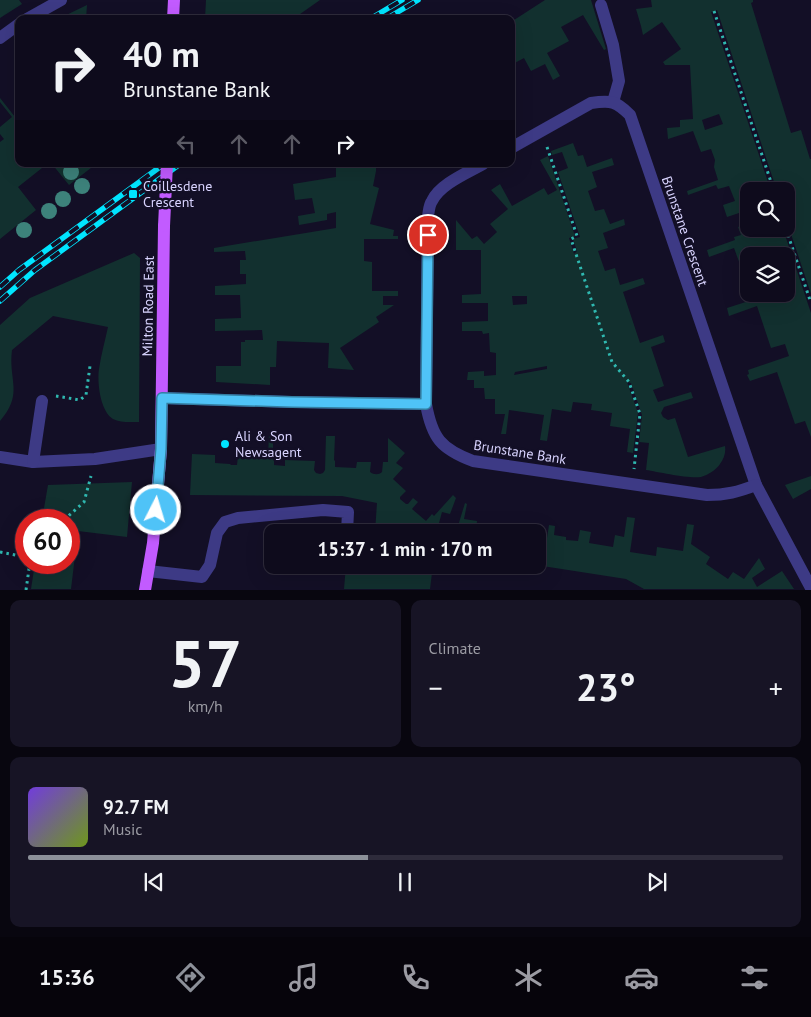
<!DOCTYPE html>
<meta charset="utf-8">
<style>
:root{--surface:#0e0b1c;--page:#171425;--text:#f1f3f6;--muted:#9b9ba3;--line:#2e2b3b;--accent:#8c9099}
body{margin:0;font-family:"PT Sans",sans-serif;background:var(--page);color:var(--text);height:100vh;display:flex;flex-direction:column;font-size:19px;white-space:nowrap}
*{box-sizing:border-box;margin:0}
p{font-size:16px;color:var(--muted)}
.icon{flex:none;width:28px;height:28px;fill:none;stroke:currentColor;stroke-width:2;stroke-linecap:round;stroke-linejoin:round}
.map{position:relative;height:590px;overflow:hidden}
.drawer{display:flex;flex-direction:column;gap:10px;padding:10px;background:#08060f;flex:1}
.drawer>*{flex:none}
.guide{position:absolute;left:15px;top:15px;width:500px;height:152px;border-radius:10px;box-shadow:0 5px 20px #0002,0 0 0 1px var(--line);background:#0e0b1c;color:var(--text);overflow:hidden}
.buttons{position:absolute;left:740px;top:182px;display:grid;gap:10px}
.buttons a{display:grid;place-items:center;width:55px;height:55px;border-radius:10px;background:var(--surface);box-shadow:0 5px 20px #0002,0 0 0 1px var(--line);font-size:25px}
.speed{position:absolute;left:15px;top:509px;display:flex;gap:10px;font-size:25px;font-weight:700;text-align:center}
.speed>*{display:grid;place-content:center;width:65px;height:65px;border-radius:50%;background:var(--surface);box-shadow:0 5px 20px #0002,0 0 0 1px var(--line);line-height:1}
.speed .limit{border:8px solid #d22;background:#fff;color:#111}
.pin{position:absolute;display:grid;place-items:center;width:42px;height:42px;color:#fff;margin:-21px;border:2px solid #fff;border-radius:50%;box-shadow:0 1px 5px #0007}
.me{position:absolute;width:55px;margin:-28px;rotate:5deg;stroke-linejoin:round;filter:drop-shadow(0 0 4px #0008)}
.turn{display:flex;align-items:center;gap:18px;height:105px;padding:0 25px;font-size:22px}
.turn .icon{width:65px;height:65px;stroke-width:2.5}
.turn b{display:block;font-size:35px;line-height:42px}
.lanes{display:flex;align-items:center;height:48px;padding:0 25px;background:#0003;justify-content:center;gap:25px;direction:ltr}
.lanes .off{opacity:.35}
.big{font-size:38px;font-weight:600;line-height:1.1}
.drawer .tile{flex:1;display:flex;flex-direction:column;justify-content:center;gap:8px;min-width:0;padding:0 18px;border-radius:10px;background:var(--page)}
.drawer .dial{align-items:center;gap:0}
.dial b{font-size:65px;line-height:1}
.song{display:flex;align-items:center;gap:15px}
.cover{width:60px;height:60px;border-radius:8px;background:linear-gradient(135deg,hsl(260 70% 55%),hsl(80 70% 35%))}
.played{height:5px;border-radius:2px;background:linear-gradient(90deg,var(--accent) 45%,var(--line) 45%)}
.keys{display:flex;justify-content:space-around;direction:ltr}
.heat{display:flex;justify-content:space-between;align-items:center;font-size:28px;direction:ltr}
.drawer .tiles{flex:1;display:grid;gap:10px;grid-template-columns:1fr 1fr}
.tile:last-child{grid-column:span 2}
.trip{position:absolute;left:264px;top:524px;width:282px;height:50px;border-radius:10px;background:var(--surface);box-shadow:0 5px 20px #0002,0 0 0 1px var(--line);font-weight:600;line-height:50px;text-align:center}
.dock{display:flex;height:80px;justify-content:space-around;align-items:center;background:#06040b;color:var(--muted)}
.dock .icon{width:35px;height:35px}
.dock .on{color:var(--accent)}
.dock b{font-size:22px;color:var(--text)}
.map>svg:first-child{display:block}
.green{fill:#12302f;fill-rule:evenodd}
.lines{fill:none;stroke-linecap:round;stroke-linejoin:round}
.path{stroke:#2fb8b0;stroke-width:3;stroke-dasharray:2.5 4;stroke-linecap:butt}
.lane{stroke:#3d3a85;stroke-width:12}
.street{stroke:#3d3a85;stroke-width:12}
.primary{stroke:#c25bff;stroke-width:12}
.rail-casing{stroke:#00e5ff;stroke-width:5.5}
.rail{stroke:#130f26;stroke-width:4;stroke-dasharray:11;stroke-linecap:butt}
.primary-bridge{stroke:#c25bff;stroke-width:12}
.tree{fill:#3d827b}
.route-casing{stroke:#337fa1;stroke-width:12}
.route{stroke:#4fc3f7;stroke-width:9}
.poi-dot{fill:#00e5ff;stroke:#130f26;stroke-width:2}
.labels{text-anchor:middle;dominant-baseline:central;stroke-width:5;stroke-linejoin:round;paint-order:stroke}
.poi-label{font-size:14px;fill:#d9d4ff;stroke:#130f26;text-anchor:start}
.street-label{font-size:14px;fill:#d9d4ff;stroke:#130f26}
</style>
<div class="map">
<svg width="811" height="590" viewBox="0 0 811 590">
<rect width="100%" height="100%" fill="#130f26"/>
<g class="green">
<path d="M0,0h19l3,4 -22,14z"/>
<path d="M206,0h114l-27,19h-88z"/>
<path d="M545,0h46l15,49 -2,1 -21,-35 -22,12 8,14 -22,12 13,23 -7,4 -8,-16 -14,7 -7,-13 -13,7v-43z"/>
<path d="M651,0h102v2l-2,1 40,130 10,-3 9,29h1v135l-25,-75v-28h-9l-60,-181 -6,2 60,179h-22v38h34l28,84v124l-6,-16 -10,3 -18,-52 -27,9 -3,-6 2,-1 -1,-4 41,-14 -4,-12 -14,4 -14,-42 -28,10 -2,-8 25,-8 -2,-6h36v-38h-37v33l-15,-41 -25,9 -2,-7 28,-10 -1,-3 7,-2 -3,-8 5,-2 -4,-12 -12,4 -4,-12 12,-4 -6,-15 -11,3 -2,-4 -28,10 -1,-4 31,-11 -4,-13 1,-7 -4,-11 -10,3 -8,-21 -25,8 -1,-11 13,-1v-7l13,-1 -3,-54h-25l-2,-3 18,-13 -19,-27 -19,13 -2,-9 -5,-17 16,-2zM719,114l4,10 -18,6 -3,-10z"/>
<path d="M87,5l-1,14h-28z"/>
<path d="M0,98l19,24v42h28l-29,23 18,23 -36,29v-97l4,-3 -4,-5v-7l12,-10 -12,-15z"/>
<path d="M573,143l5,13 5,-1 4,12 25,-9 2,7 -22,7 5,15 -9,4 7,20 9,-2 6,15 14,-5 1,6 -22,8 5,15 -10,3 7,20 10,-3 5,17 23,-7 2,6 -22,8 17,51 23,-8 2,7 -14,5 13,39 -11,4 5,12 33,-10 2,6 -29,9 -3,6 2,4 5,3 7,-2 13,39 37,-11c1,7 -1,12 -5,18 -4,6 -12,11 -19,13 -12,2 -42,-5 -55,-7l3,-27 -10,-1 3,-27 -11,-32 -4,-1 11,31 -5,40 -6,-1 3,-23 -20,-3 2,-13 -21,-3 1,-6 -19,-2 -2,10 -19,-3 -5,32 -7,-1 4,-25 -35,-5 -3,24h-5l4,-20h-10v-15h-10l-1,-11h-10v-8h-7l1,-8 16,-1v5l12,-1v-22l-6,-1 -1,-19 -6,1 -1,-3h-20v-9l26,-1v-18h-26v-8l19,-1v-44h-25v-30l16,19 5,-3 7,8 13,-12 -7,-8 18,-15 -17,-19 9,-6 12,22 32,-18 4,7 9,-5 -17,-30 8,-4 27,80 -6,2 5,16 3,-3 -4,-12 7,-2 -22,-65 10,-4 -6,-16 -10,3 -1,-4zM512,296h15v8l-14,1zM547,366v3l-33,6 1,-3z"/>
<path d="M52,164h44l-27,21z"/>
<path d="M336,164h34l6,4v3l-3,15 6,2 -9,36 24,6 -1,6h5v3h-34v22l8,1v29h26v5h-15v9h11l-18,12 3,5 -39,26 14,22 -26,-2 1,-25 -52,-2 -1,26h-6v18l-54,-3v-16h25v-24h4v-2h18l-1,-10 -47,1v-12l26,-1 -1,-23h-25v-9l31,-2v-10h-6v-14h6l-1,-9 -31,1v-4l122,-20v-16l-9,2v6l-28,5 -1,-9 17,-3 -3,-15 -17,2 -2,-16 43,-7z"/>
<path d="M134,253l6,5 -1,164c-8,0 -19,1 -26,-3 -13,-8 -16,-37 -14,-50 2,-14 6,-28 9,-42l-55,-11 -41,34c-4,31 12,43 -12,71v-96l30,-27z"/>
<path d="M269,434h4v25h1v6l11,1v-6l30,1 -1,9 2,3 4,1 3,-1 2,-3 1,-34h9l-1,24 1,1v6l21,1 1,-6h14l-1,10c4,3 9,3 12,0l1,-10h5v-24l17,15 -9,10 7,5 -10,11 13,12 -6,6v2l6,5h2l5,-6 5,4 -6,7 14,12 6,-7 2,2 19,-21 3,3 -6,16 -8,-2 -3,11 8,2 1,-2 10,3 7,-23 2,1 -3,15 13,2 -1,9 17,2h-118l2,-29 -35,-7 -152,-1 2,-41 23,1v8l15,1 1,1h6l1,-9 30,2z"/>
<path d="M811,476v13l-18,10 -8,-14z"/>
<path d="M132,482l-5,55 -49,-6 -7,58h-40l4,-26 34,-1v-42h-27l6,-35z"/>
<path d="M627,517l8,1 -5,34 26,4 1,-9 26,4 4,-27 7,1 -3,19 19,13 -4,7 22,15 5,-7 11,7 15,-21 6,11 -13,9 5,9 25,-16 12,18h-150l-18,-10 -90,-14h2v-28l9,1 2,-13 6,1 -1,9 12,2v3l12,1 2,-11 11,2 -2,11 24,4 2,-12 9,2z"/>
<path d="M346,565h87l-3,24h-86z"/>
</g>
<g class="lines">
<g class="path">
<path d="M714,11l60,180"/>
<path d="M547,147l30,89 -6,3 41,123 17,20 11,32 -6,55"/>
<path d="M786,229l25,74"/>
<path d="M56,396l24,4 6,-5 4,-29"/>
<path d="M29,517l3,3"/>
<path d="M64,520l20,-18 7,-26"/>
<path d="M0,552l26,5"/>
<path d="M26,590l4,-28"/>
</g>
<g class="lane">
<path d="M601,5l12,40 6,36 -6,21"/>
<path d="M148,571l54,6 8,-12 7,-32 8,-11 13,-4 85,-8 25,2 -1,20"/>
</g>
<g class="street">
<path d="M27,19l34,-19"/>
<path d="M0,38l19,-14"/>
<path d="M511,148l80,-45c20,-3 25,-2 39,12l126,370"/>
<path d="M162,398l130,4 134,2c6,34 15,45 47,57l234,34c19,0 31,-3 49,-10l55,103"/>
<path d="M426,404l2,-188c1,-5 1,-11 4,-15 8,-17 35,-28 51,-37"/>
<path d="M0,457l33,5 62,-3 66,-10"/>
<path d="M33,462l9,-61"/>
</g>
<g class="primary">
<path d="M173,19l1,-19"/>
<path d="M145,590l8,-47 8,-94 3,-223"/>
</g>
<g class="rail-casing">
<g id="rail">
<path d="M370,19l32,-19"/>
<path d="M386,19l32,-19"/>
<path d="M0,287l19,-17 145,-106"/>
<path d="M0,301l35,-31 145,-106"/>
</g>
</g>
<use href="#rail" class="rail"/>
<path class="primary-bridge" d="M164,226l3,-62"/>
</g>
<g class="tree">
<circle cx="71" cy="172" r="8"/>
<circle cx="82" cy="186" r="8"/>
<circle cx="63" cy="199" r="8"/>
<circle cx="49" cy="211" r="8"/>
<circle cx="24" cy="230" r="8"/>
</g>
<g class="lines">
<g class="route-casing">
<path id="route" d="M156,510l5,-61 1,-51 130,4 134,2 2,-169"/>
</g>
<use href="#route" class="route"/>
</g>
<g class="poi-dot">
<rect x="128" y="189" width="10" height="10" rx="2.5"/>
<circle cx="225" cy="444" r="5"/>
</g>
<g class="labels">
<g class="poi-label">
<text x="143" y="186">Coillesdene<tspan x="143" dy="16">Crescent</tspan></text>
<text x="235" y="436">Ali &amp; Son<tspan x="235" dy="16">Newsagent</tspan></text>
</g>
<g class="street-label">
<text transform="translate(685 231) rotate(71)">Brunstane Crescent</text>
<text transform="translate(148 306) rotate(-89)">Milton Road East</text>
<text transform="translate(520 452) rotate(9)">Brunstane Bank</text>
</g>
</g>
</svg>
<div class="buttons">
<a><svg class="icon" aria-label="search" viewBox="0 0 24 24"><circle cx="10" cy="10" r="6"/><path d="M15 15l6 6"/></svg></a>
<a><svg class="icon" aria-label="layers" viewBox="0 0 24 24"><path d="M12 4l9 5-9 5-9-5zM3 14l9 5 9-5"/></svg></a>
</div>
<div class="speed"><div class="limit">60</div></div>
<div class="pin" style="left:428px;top:235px;background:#d93025"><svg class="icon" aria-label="arrive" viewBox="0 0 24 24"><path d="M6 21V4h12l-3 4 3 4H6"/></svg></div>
<svg class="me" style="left:156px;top:510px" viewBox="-20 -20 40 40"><circle r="17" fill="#4fc3f7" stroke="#fff" stroke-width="3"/><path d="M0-11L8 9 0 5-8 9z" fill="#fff"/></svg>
<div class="trip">15:37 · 1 min · 170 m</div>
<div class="guide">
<div class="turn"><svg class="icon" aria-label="right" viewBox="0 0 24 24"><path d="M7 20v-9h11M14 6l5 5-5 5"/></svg><div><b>40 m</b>Brunstane Bank</div></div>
<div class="lanes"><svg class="icon off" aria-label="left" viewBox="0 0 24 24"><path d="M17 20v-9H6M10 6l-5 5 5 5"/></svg><svg class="icon off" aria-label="ahead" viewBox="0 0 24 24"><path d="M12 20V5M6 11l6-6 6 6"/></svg><svg class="icon off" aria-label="ahead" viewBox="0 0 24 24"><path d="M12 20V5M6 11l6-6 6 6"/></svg><svg class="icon" aria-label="right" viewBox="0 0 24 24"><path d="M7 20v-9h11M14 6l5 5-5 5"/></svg></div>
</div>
</div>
<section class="drawer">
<div class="tiles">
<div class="tile dial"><b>57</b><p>km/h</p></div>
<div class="tile"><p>Climate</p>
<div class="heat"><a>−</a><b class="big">23°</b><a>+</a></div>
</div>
<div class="tile">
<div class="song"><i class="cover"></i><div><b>92.7 FM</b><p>Music</p></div></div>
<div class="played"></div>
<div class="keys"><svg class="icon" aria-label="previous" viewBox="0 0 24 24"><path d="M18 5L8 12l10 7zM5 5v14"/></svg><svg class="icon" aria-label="pause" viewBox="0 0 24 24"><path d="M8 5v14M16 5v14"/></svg><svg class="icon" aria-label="next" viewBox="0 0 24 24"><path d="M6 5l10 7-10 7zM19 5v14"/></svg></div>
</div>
</div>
</section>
<nav class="dock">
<b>15:36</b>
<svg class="icon on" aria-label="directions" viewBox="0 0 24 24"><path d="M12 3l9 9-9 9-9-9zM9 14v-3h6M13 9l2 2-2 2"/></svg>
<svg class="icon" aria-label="music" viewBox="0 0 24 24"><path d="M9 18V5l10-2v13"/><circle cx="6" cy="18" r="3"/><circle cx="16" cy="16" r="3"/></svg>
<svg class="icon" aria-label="phone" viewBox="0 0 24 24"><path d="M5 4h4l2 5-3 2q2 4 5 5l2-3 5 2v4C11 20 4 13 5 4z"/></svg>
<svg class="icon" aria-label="climate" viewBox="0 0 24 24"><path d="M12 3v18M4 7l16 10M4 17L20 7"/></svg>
<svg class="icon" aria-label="car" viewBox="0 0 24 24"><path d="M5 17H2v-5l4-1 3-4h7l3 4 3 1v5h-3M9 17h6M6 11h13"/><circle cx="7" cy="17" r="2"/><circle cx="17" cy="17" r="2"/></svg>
<svg class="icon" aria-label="filters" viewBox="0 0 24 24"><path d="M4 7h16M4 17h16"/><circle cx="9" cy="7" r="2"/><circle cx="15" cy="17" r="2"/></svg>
</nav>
